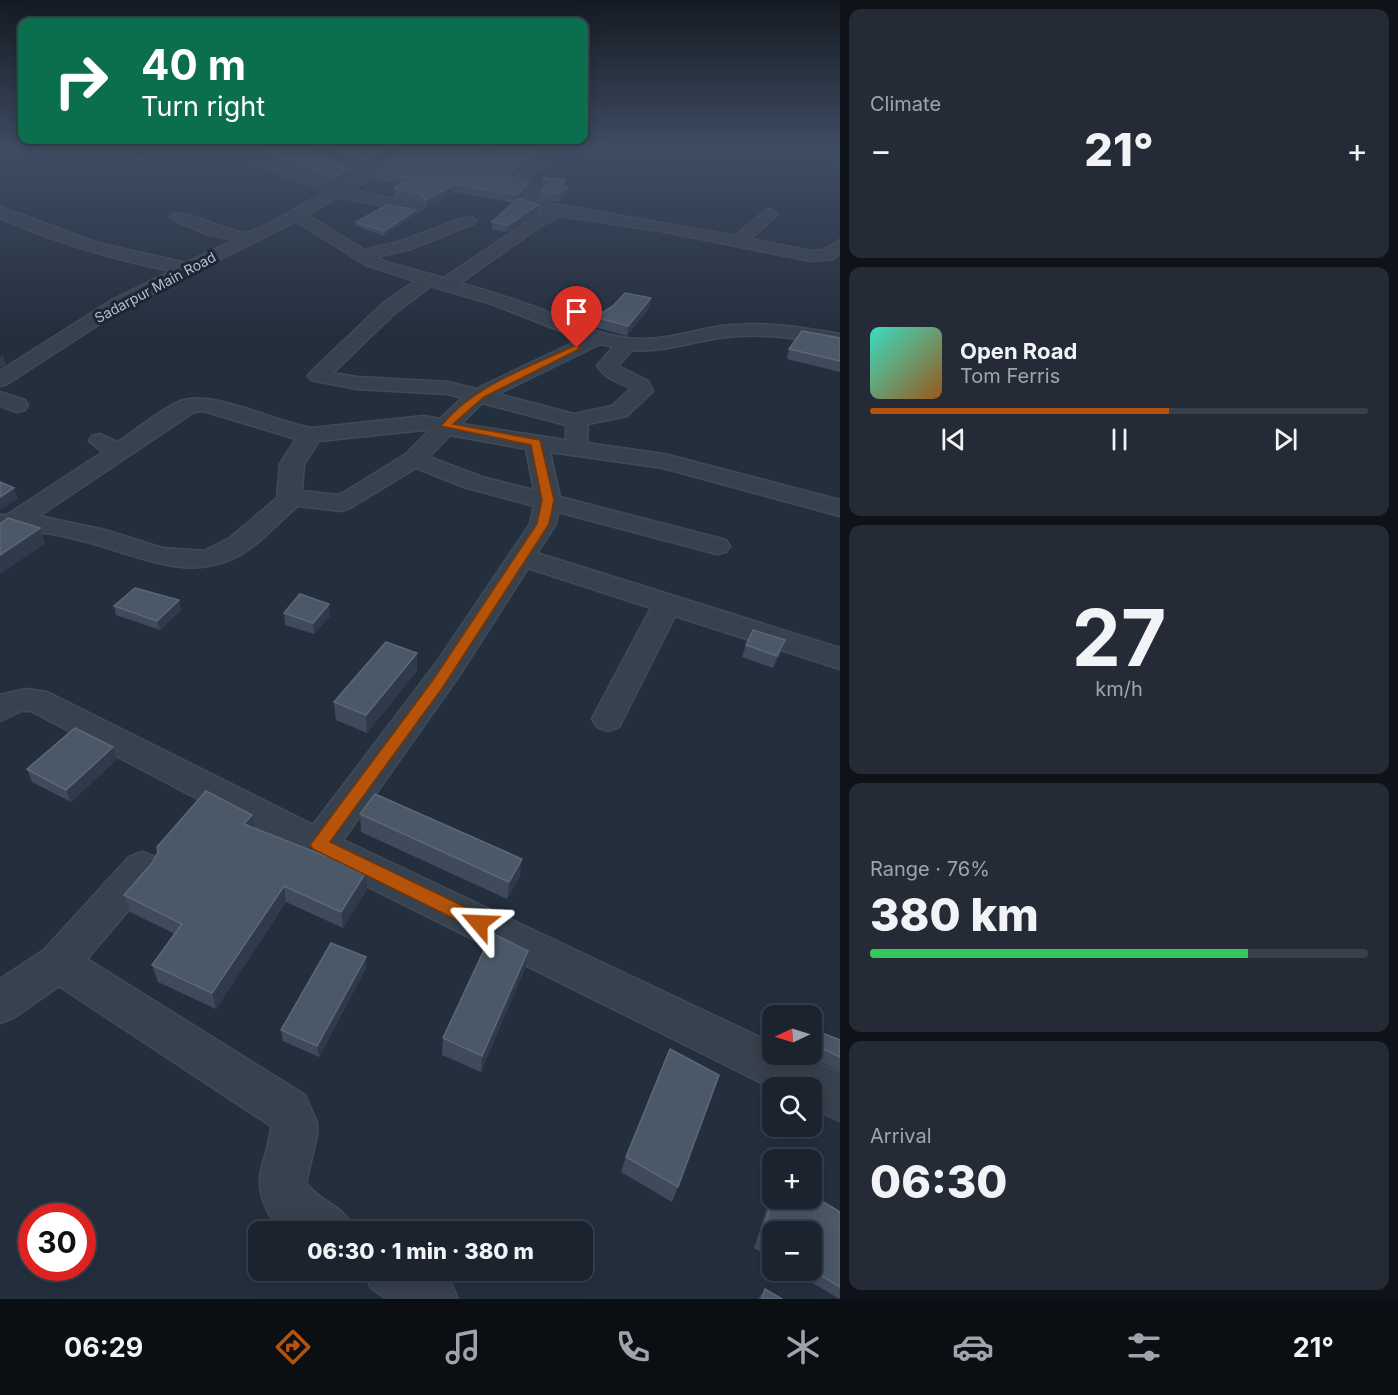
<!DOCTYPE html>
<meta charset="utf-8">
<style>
:root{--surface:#1b232e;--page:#242b36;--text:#f1f3f6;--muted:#a0a4aa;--line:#39404a;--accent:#b45309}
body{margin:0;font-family:Inter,sans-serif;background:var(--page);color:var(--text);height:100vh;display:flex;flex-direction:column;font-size:22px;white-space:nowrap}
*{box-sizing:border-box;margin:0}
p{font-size:20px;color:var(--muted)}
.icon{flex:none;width:33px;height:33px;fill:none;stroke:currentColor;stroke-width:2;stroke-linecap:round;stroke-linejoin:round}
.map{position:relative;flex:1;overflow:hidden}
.details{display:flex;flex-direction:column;gap:9px;padding:9px;background:#0f1319;width:558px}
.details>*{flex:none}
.top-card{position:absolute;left:18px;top:18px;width:570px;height:126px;border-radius:12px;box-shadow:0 3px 15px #0003,0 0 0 2px var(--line);background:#0b6e4f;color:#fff;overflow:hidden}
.needle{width:39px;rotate:266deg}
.buttons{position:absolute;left:762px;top:1005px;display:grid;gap:12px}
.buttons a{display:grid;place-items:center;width:60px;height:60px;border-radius:12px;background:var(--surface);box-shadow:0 3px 15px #0003,0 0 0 2px var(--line);font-size:30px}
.speed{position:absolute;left:18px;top:1203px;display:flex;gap:12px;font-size:30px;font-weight:700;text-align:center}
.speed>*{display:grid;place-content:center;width:78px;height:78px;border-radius:50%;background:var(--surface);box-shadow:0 3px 15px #0003,0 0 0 2px var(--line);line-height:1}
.speed .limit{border:9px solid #d22;background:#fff;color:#111}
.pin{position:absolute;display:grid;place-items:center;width:51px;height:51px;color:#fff;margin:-62px -26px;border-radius:50% 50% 50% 0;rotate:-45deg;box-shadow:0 0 6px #0007}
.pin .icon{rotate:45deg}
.me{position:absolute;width:66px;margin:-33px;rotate:296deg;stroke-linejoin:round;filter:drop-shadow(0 0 4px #0008)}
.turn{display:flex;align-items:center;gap:21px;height:126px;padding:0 24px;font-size:27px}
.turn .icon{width:78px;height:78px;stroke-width:2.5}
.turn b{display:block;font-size:42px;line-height:51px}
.big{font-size:45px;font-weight:800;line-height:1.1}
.details .widget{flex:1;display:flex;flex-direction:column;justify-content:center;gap:9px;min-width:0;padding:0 21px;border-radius:12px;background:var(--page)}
.details .dial{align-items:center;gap:0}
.dial b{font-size:78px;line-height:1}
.song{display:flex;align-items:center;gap:18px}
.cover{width:72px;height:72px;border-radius:9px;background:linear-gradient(135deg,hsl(170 70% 55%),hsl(30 70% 35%))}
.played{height:6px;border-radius:3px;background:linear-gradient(90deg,var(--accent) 60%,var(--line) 60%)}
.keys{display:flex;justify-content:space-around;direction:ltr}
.heat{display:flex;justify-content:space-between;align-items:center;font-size:33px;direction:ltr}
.charge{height:9px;border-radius:4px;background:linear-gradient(90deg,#34c759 76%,var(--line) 0)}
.trip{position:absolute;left:248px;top:1221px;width:345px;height:60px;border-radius:12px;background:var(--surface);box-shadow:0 3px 15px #0003,0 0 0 2px var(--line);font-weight:800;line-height:60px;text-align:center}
.menu{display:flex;height:96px;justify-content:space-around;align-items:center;background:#0b0e12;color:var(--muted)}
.menu .icon{width:42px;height:42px}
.menu .current{color:var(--accent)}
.menu b{font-size:27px;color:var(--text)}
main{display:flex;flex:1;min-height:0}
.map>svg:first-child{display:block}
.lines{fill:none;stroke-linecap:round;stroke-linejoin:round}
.minor-casing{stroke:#414a57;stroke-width:3}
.minor{fill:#38414e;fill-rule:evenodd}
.wall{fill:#3f4b5c}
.shaded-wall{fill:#2f3b4b}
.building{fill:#4b5868;stroke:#5c6777;stroke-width:1.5}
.route{fill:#b45309;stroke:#753606;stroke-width:1.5}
.labels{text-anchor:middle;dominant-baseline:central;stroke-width:6;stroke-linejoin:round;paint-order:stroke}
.far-street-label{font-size:14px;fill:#b4bcc9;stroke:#1d2633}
</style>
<main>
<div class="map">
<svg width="840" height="1299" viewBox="0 0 840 1299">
<rect width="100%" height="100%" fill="#242f3e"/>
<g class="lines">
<g class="minor-casing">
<g id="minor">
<path d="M106,149h101l-6,4 -60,6 -35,-5z"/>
<path d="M220,149h19l96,37 20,-11 -63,-26h19l54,20 34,-20h16l-42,29 -24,12 72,14 3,3 -3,3 -5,2 -78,-15 -31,18 57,35 38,-9 61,-23h10l3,3 -3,3 -62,25 -35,8 13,6 55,15 99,-67 -22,-5 -2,-3 11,-12 -19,-9 33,-26 7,4 -23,21 19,9 -10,11 198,35 30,-25 5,-2 8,5 -28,25 61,12 12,-1 17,-10v13l-7,6 -22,2 -150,-30 -99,-15 -20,9 -82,58c25,7 50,15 75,24 33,13 67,31 105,32 27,1 54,-9 81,-13 40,-5 80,1 119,8v12c-40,-8 -80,-14 -121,-8 -29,4 -57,15 -87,12l-14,16 30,15 5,10 -26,25 -39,8 -1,19 77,11 176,46v16l-177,-48 -113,-16 10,45 166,43 4,6 -4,6 -9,2 -159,-42 -2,12 -19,29 303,95v21l-165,-53 -56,111 -11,4 -11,-4 -5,-8 59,-111 -123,-40 -69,108 -116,164 429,203v11h26l42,20v47l-28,-13v-20h-40l-466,-232 -275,-145h-10l-21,10v-26l26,-6 21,3 266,133 124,-163 93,-138 4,-18 -70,-19 -48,-19 -66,40 -9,3 -43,-5c-21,17 -39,40 -64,52 -48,24 -100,-4 -147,-16 -29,-8 -58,-13 -87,-11v-16h7l96,-63 -14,-11 3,-5 8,-2 18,8c20,-13 41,-32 63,-41 31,-12 96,22 131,27l112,-12 16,3 22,-21 -14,-4 -91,-5 -46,-9 -3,-4 3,-4 70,-67 34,-24 -49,-16 -70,-44 -172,87 -117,76 -7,2v-15l112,-71 59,-29c-59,-12 -116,-29 -171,-53v-11l98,36 88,20 48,-23 -27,-6 -34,-14 -3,-3 3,-3c16,-4 51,17 72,19 12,0 65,-33 79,-41zM431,286l61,18 89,35 -105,50 -28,-7 -91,-5 -24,-4 62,-60zM600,344l13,3 -16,19c9,13 20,16 34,22l-19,18 -38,8 -76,-20zM482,403l84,22v15l-105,-16zM204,411l92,28 -16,25 -3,34 -47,40 -26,13 -42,-3 -57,-18 -66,-14 155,-104zM424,430l5,1 -23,23 -63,39 -5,2 -36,-4 2,-27 15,-23zM450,435l76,14 8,41 -52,-13 -53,-20z"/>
<path d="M818,149h16l6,4v9z"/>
<path d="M0,392l25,8 3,5 -3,5 -8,2 -17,-6z"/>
<path d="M142,852l13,5 6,11 -6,11 -68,80 218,136 12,28v12l-11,48c18,24 36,18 49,49h-70c-10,-7 -16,-16 -20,-27 -14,-33 5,-48 6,-79l-212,-140 -44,31 -15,6v-44l44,-29 85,-93z"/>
<path d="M364,1270h71l15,11 8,18h-71l-16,-11z"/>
</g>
</g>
<use href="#minor" class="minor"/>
</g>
<g class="wall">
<path d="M246,149h55l49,20v6l-14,8z"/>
<path d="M319,149h75l-29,18z"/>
<path d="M500,149h59l-9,8 -7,-3 -30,23 13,15 -6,7 17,13 -30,20 -15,-2v-8l22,-19 -60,-11 -28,16 -5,-6 -27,-5v-9l7,-4 -27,-4v-8l120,-19z"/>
<path d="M543,177l22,3v6l2,9 -9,7 -17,-2 1,-9 3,-4 -3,-2z"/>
<path d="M416,214l-32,22 -28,-10v-4z"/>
<path d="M650,307l-23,29 -33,-9 1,-10z"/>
<path d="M840,338v34l-53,-13 2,-10z"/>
<path d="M114,606l67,4 -21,20 -44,-15z"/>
<path d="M284,613l46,3 -16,18 -29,-9z"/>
<path d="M785,640l-4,12 -8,16 -31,-11 4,-12z"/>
<path d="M417,653v18l-50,62 -31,-13 -2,-18z"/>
<path d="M113,747l4,12 -46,43 -39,-20 -5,-13z"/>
<path d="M360,814l160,62 -13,23 -146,-67z"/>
<path d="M252,815l2,13 113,61 -24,39 -57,-26 -70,107 -58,-27 -6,-17 23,-31 -45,-22 -6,-17z"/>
<path d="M528,951l-3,17 -44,104 -39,-17 1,-17z"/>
<path d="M366,968l-47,89 -36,-16 -2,-11z"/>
<path d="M812,1029l28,11v32l-36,-18h8z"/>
<path d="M626,1157l52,30 -6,15 -51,-30z"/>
<path d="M772,1192v6h40l28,14v86l-1,1 -48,-29h21v-38h-40v27l-18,-11z"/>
<path d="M765,1289l17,10h-24z"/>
</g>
<g class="shaded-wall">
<path d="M384,149h10l-29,18v-7z"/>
<path d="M540,149h3v5l-33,26v-8z"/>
<path d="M550,149h9l-9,8z"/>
<path d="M350,169v6l-14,8v-7z"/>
<path d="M565,180l-1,8 4,-1 -1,8 -9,7 2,-16z"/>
<path d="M455,184l-1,8 -28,16v-8z"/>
<path d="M527,184l-1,8 -9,11v-8z"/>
<path d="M538,205l-1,7 -30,20 1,-7z"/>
<path d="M416,210v4l-32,22v-5z"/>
<path d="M651,298l-1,9 -23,29 1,-10z"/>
<path d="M3,355l3,10 -6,3v-11z"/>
<path d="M14,488l4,11 -18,11v-13z"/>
<path d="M40,528l5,16 -45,30v-19z"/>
<path d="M179,600l2,10 -21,20 -3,-9z"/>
<path d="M329,604l1,12 -16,18 -1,-11z"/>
<path d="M785,640l-4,12 -8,16 4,-12z"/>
<path d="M417,653v18l-50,62 -1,-18z"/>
<path d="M113,747l4,12 -46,43 -5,-12z"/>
<path d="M252,815l3,17 -11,-8z"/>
<path d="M522,859l-2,17 -13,23 2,-17z"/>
<path d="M366,872l1,17 -24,39 -2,-16z"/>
<path d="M284,886l2,16 -70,107 -4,-16z"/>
<path d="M528,951l-3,17 -44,104 1,-16z"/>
<path d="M366,957v11l-47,89 -2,-11z"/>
</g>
<g class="building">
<path d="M262,149h39l49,20 -14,7z"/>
<path d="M334,149h50l-19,11z"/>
<path d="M407,149h59l28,4 6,-4h40l-30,23v4l17,8 -10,11 -62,-11 -29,16 -5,-6 -27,-6 17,-10 -37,-6z"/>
<path d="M543,177l22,3 -5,6 8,1 -9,7 -17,-3 8,-10z"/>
<path d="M519,198l19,7 -30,20 -16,-3z"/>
<path d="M387,205l29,5 -32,21 -28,-9z"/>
<path d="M625,293l26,5 -23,28 -33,-9 18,-11z"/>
<path d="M802,331l38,7v23l-51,-12z"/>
<path d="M0,482l14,6 -14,9z"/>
<path d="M8,518l32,10 -40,27v-31z"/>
<path d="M135,588l44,12 -22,21 -43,-15z"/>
<path d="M300,594l29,10 -16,19 -29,-10z"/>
<path d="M753,630l32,10 -8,16 -31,-11z"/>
<path d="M386,642l31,11 -51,62 -32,-13z"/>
<path d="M75,728l38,19 -47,43 -39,-21z"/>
<path d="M206,791l46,24 -8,9 81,32 2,-3 39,19 -25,40 -57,-26 -72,107 -60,-28 30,-41 -58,-29 28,-32 6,-11 -1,-5z"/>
<path d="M375,794l147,65 -13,23 -149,-68z"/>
<path d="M492,933l36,18 -46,105 -39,-18z"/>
<path d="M331,943l35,14 -49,89 -36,-16z"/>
<path d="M812,1029l28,11v17l-28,-13z"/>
<path d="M670,1049l49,26 -41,112 -52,-30z"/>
<path d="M812,1195l28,17v75l-28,-17v-38h-40v15l-12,-8 13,-41h39z"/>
<path d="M765,1289l17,10h-20z"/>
</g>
<linearGradient id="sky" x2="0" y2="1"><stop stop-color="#141a22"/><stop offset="0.45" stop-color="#3f4d63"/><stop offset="1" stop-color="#3f4d63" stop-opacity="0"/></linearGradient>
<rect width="840" height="331" fill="url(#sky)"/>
<path class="route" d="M574,346l7,2 -97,49 -31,27 87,16 14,60 -5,24 -106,163 -113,155 156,75 2,6 -2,5 -7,3 -166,-82 -3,-4 123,-165 104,-156 5,-24 -11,-55 -90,-19c33,-41 87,-58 133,-80z"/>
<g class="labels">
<g class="far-street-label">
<text transform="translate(155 287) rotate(-28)">Sadarpur Main Road</text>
</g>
</g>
</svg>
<div class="buttons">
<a><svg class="needle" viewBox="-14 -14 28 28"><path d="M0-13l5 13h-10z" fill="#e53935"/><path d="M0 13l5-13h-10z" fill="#a0a4aa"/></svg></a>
<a><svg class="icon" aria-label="search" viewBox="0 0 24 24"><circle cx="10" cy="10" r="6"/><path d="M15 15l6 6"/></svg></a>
<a>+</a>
<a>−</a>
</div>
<div class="speed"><div class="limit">30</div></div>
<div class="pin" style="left:577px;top:348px;background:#d93025"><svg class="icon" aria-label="arrive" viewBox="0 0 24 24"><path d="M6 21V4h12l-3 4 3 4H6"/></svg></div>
<svg class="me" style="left:479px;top:923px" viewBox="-20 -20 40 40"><path d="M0-17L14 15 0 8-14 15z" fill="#b45309" stroke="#fff" stroke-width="4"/></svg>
<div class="trip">06:30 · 1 min · 380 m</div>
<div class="top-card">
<div class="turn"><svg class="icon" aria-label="right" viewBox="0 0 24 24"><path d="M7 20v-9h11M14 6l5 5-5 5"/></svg><div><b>40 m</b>Turn right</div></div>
</div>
</div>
<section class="details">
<div class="widget"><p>Climate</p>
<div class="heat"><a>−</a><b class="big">21°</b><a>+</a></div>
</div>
<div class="widget">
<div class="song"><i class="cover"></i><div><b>Open Road</b><p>Tom Ferris</p></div></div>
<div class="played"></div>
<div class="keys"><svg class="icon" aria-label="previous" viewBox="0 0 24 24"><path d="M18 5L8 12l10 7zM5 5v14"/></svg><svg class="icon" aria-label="pause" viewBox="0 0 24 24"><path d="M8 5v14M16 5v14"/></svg><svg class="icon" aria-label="next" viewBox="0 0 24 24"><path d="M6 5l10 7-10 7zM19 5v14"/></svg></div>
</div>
<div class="widget dial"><b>27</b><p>km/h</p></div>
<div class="widget"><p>Range · 76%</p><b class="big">380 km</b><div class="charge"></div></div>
<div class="widget"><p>Arrival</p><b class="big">06:30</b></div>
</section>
</main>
<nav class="menu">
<b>06:29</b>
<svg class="icon current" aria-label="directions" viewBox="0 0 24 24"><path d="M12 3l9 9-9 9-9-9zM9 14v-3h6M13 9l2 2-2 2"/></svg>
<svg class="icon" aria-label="music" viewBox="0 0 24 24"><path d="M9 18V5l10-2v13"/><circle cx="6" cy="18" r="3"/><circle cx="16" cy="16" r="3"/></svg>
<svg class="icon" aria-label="phone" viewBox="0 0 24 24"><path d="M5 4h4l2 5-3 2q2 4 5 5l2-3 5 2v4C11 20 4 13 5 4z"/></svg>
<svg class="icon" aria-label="climate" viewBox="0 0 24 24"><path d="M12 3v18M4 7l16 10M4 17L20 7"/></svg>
<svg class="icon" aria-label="car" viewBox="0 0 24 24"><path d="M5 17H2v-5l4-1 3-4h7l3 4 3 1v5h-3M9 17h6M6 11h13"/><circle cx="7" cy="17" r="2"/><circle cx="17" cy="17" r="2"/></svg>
<svg class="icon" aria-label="filters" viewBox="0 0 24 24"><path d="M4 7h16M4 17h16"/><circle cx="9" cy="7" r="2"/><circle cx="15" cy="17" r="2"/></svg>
<b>21°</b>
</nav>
